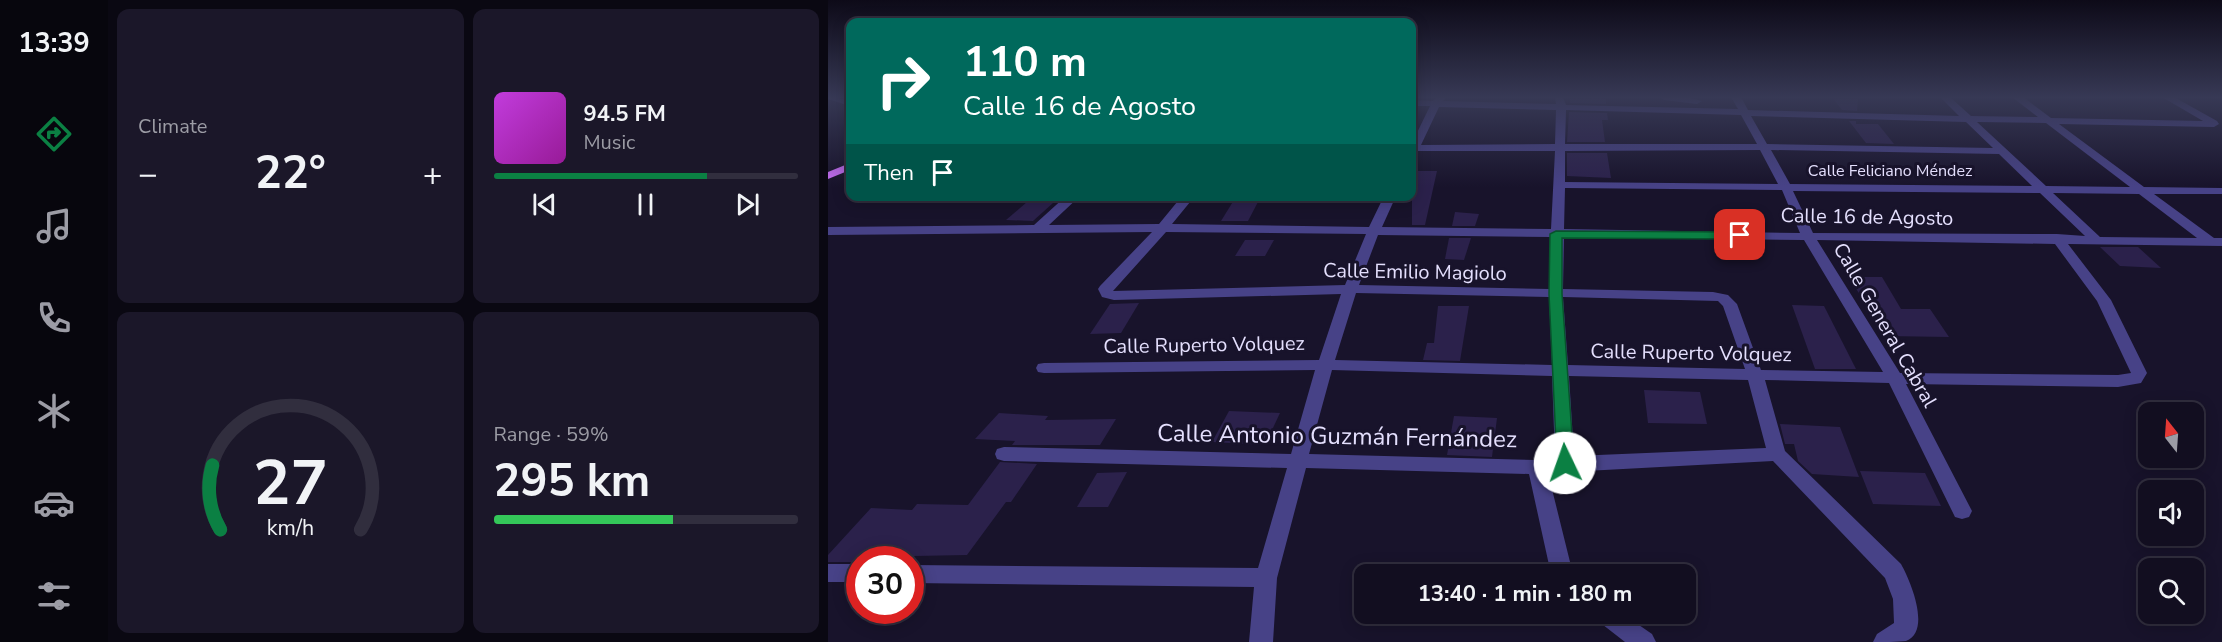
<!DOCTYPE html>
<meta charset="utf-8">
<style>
:root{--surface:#120e20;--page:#1b1729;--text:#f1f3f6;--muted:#9c9ca5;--line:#312e3e;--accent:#0b8043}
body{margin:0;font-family:"Nunito Sans",sans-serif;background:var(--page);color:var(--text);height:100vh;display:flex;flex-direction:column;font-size:22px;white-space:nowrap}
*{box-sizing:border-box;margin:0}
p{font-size:20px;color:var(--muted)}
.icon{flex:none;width:33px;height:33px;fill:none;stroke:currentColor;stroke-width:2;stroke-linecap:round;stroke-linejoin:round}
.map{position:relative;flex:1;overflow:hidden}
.panel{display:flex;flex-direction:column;gap:9px;padding:9px;background:#0a0812;width:720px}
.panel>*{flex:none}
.hud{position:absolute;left:18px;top:18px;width:570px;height:183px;border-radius:12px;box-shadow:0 3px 15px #0003,0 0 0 2px var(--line);background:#00695c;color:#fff;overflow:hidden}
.needle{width:39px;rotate:343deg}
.tools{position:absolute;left:1310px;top:402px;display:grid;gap:12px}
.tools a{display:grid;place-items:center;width:66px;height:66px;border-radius:12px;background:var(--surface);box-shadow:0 3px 15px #0003,0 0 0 2px var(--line);font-size:30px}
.speed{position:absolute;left:18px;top:546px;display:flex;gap:12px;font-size:30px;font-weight:700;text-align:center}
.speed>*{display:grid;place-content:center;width:78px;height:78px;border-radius:50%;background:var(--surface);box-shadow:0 3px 15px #0003,0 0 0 2px var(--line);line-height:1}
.speed .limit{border:9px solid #d22;background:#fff;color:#111}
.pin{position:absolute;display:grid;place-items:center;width:51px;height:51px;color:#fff;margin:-26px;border-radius:12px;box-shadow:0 3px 9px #0006}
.me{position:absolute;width:66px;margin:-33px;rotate:357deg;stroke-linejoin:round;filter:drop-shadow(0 0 4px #0008)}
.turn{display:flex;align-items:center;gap:21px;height:126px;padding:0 18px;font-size:27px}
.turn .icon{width:78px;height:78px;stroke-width:2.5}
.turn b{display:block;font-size:42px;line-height:51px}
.then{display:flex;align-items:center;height:57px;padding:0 18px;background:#0003;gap:12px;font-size:22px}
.big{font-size:45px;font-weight:700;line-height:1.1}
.panel .card{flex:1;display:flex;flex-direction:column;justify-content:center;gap:9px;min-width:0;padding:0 21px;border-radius:12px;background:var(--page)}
.panel .dial{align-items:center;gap:0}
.dial svg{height:156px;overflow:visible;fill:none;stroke:var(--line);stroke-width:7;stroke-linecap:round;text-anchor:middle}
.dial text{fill:var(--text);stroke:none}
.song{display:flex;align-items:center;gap:18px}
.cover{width:72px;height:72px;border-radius:9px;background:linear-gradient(135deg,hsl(290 70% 55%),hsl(300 70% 35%))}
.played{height:6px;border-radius:3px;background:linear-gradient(90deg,var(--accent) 70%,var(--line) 70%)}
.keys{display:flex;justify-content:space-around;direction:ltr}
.heat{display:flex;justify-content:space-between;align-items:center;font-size:33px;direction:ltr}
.charge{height:9px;border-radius:4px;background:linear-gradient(90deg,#34c759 59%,var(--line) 0)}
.panel .tiles{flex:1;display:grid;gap:9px;grid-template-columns:repeat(2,1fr)}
.trip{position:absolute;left:526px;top:564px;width:342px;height:60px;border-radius:12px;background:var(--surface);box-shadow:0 3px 15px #0003,0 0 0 2px var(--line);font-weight:700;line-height:60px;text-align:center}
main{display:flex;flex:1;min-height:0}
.tab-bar{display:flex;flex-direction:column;width:108px;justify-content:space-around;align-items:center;background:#07060d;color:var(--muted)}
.tab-bar .icon{width:42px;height:42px}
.tab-bar .on{color:var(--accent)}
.tab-bar b{font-size:27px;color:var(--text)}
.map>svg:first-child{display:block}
.building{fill:#2b214b}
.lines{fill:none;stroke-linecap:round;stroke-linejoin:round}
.minor{fill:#474287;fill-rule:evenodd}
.major{fill:#c86ef6;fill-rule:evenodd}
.route{fill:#0b8043;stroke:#07532c;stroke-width:1.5}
.labels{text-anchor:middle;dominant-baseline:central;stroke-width:6;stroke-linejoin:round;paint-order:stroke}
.far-street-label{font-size:16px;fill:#e4dffd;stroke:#18132b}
.street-label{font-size:20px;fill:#e4dffd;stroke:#18132b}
.near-street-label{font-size:24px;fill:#e4dffd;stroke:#18132b}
</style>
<main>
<nav class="tab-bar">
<b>13:39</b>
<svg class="icon on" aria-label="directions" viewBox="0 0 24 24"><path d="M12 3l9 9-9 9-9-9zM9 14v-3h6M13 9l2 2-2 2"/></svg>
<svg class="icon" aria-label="music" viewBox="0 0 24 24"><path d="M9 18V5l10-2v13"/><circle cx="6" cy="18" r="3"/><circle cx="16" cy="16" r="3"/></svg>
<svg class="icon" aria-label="phone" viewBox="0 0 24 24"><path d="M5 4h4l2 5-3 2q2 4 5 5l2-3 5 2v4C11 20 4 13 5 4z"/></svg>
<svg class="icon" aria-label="climate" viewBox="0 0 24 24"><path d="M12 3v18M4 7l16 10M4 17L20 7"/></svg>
<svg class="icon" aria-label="car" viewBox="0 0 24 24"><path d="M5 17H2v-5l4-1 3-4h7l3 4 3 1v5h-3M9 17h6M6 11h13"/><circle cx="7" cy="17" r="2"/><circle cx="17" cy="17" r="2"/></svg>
<svg class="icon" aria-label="filters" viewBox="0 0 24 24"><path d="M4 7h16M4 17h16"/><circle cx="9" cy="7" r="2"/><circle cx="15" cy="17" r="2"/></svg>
</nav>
<section class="panel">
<div class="tiles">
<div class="card"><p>Climate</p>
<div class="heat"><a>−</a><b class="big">22°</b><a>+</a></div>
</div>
<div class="card">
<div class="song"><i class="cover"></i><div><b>94.5 FM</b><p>Music</p></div></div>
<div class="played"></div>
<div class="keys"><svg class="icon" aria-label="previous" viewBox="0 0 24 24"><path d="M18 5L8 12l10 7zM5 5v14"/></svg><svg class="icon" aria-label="pause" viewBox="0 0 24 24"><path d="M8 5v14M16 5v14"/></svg><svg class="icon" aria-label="next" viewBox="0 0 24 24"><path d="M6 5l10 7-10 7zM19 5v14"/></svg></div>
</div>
<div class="card dial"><svg viewBox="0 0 100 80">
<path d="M14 69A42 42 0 1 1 86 69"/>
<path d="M14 69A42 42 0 0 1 10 36" stroke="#0b8043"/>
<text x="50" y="56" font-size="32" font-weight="700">27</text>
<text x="50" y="72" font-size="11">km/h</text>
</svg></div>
<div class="card"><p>Range · 59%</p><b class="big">295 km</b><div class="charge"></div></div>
</div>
</section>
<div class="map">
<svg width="1394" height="642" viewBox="0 0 1394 642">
<rect width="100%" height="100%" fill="#18132b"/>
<g class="building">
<path d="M742,97h36v7l-36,-1z"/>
<path d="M1004,97l26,2 -1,12 -15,-1z"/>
<path d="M741,112l38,1 1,7h-6l3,22h-38z"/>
<path d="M1021,121h7v3h22l16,20 -28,-1z"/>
<path d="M739,153h40l4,25 -44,-2z"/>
<path d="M584,171h25l-12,54h-13z"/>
<path d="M406,200h25l-11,21h-27z"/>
<path d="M199,202l26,1 -20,18 -27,-1z"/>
<path d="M627,212l24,2 -4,12h-23z"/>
<path d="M621,238h22l-7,22 -19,-1z"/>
<path d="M417,240h29l-9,16h-30z"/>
<path d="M1272,247h38l23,21 -41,-2z"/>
<path d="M1021,277h33l19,32h29l19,28 -64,-1z"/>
<path d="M311,303l-18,30 -31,1 20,-30z"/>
<path d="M964,305l32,1 32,63h-41z"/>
<path d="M610,306h31l-9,55 -37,-1 4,-17h7z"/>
<path d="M816,390l56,2 7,32 -59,-1z"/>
<path d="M401,411l51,2 -15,32 -53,-3z"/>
<path d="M171,413l49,3 -3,4 71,-1 -16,26h-88l3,-4 -40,-2z"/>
<path d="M626,416l43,2 -5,39 -45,-2z"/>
<path d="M952,424l60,3 19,50 -47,-3 -14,-13 -4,-17h-9z"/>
<path d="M172,462l37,2 -26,38h-5l-39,53 -105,2 -4,5h-30v-7l43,-47 41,2 5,-6 51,1z"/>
<path d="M1032,471l65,2 16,33 -68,-2z"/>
<path d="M299,472l-19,35h-31l20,-34z"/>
</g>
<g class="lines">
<g class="minor">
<path d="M0,97l22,3v6l-22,-7z"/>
<path d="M609,97h10l-4,4 113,3 -1,-7h8l3,8 172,4 -7,-12h10l7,13 211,6 -19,-19h10l21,19 67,1 -26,-20h11l28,21 152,3 -41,-24h12l43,24 2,3 -5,3 -155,-3 85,63 78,1v6h-68l60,44h8v8l-154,-2 43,56 36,73 -6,10 -23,4 -212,-3 66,127 -3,6 -7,2 -7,-2 -66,-134 -124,-3 20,71 116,113c9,16 31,67 5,77 -9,1 -23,1 -33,1l4,-8 17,-11 -1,-24 -8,-21 -112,-117 -225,12 25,101h-22l-22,-100 -223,-6 -29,110 -4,64h-24l5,-55 -344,-4v-18l348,3 29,-100 -283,-7 -7,-2 -2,-5 2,-5 7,-2 287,7 24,-84 -271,3 -6,-1 -2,-4 2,-4 6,-1 275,-3 22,-66 -227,6 -12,-3 -4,-8 2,-3 52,-54 -324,3v-8l206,-2 32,-29h14l-31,29 110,-1 23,-28h13l-23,28 197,3 15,-31h12l-14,31 169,2 4,-78h-137l-2,4 -4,1v-13l18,-37h-18v-6l21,1zM611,107l117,3 -1,34 -134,1zM738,110l175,5 16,29h-192zM923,116l215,6 27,26 -226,-4zM1149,122l69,1 84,64 -84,-1zM932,150l18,34 -213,-2v-31zM943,150l228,4 33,32 -242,-2zM737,188l217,2 18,43 -236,-4zM965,191l247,2 45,43 -28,-2 -244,-1zM1225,193l86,1 58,44 -97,-1zM338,232l200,2 -21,51 -232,6zM550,235l173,2 -2,52 -190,-4zM736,237l240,3 79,132 -122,-2 -24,-66 -9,-9 -15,-3 -150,-3zM989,240l238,4 42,57 34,72 -13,2 -218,-2zM528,293l193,4 3,68 -217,-5zM735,297l155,4 5,5 22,63 -177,-4zM504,370l220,6 3,81 -18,3 -228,-6zM741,376l179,4 18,68 -192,8z"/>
<path d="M831,97h27l16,4 -5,3 -33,-4z"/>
<rect x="0" y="564" width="32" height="18"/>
<path d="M767,614h28l29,20 4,8h-31l-27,-21z"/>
</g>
<path class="major" d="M22,163v7l-22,9v-7z"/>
</g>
<linearGradient id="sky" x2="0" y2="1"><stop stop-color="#0d0a18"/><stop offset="0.52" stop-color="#373955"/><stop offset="1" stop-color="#373955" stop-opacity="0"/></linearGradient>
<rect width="1394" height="187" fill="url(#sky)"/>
<path class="route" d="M728,231l184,1 5,3 -5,4 -178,-1v56l12,169 -3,5 -6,1 -6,-1 -2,-5 -8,-169 1,-60z"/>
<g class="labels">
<g class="far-street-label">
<text x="1062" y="171">Calle Feliciano Méndez</text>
</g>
<g class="street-label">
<text transform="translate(1039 217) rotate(1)">Calle 16 de Agosto</text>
<text transform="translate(587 272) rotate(1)">Calle Emilio Magiolo</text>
<text transform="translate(1057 325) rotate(60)">Calle General Cabral</text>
<text transform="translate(376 345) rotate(-1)">Calle Ruperto Volquez</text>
<text transform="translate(863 353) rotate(1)">Calle Ruperto Volquez</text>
</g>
<g class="near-street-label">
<text transform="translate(509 436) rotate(1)">Calle Antonio Guzmán Fernández</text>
</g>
</g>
</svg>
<div class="tools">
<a><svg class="needle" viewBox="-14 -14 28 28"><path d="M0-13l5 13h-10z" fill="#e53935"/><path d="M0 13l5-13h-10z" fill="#9c9ca5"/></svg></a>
<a><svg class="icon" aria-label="sound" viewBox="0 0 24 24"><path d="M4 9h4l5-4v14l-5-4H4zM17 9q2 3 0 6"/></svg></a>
<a><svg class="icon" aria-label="search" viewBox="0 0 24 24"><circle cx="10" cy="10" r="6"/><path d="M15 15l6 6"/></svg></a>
</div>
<div class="speed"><div class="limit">30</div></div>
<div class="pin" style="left:912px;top:235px;background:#d93025"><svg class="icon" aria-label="arrive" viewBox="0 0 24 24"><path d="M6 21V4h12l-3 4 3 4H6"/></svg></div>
<svg class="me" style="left:737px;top:463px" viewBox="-20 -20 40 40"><circle r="19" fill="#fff"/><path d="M0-13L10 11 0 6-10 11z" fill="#0b8043"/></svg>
<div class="trip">13:40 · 1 min · 180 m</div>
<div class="hud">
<div class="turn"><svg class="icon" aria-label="right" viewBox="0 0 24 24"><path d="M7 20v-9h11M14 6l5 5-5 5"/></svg><div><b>110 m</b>Calle 16 de Agosto</div></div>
<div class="then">Then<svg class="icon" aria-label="arrive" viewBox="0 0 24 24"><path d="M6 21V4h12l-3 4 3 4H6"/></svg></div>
</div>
</div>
</main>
